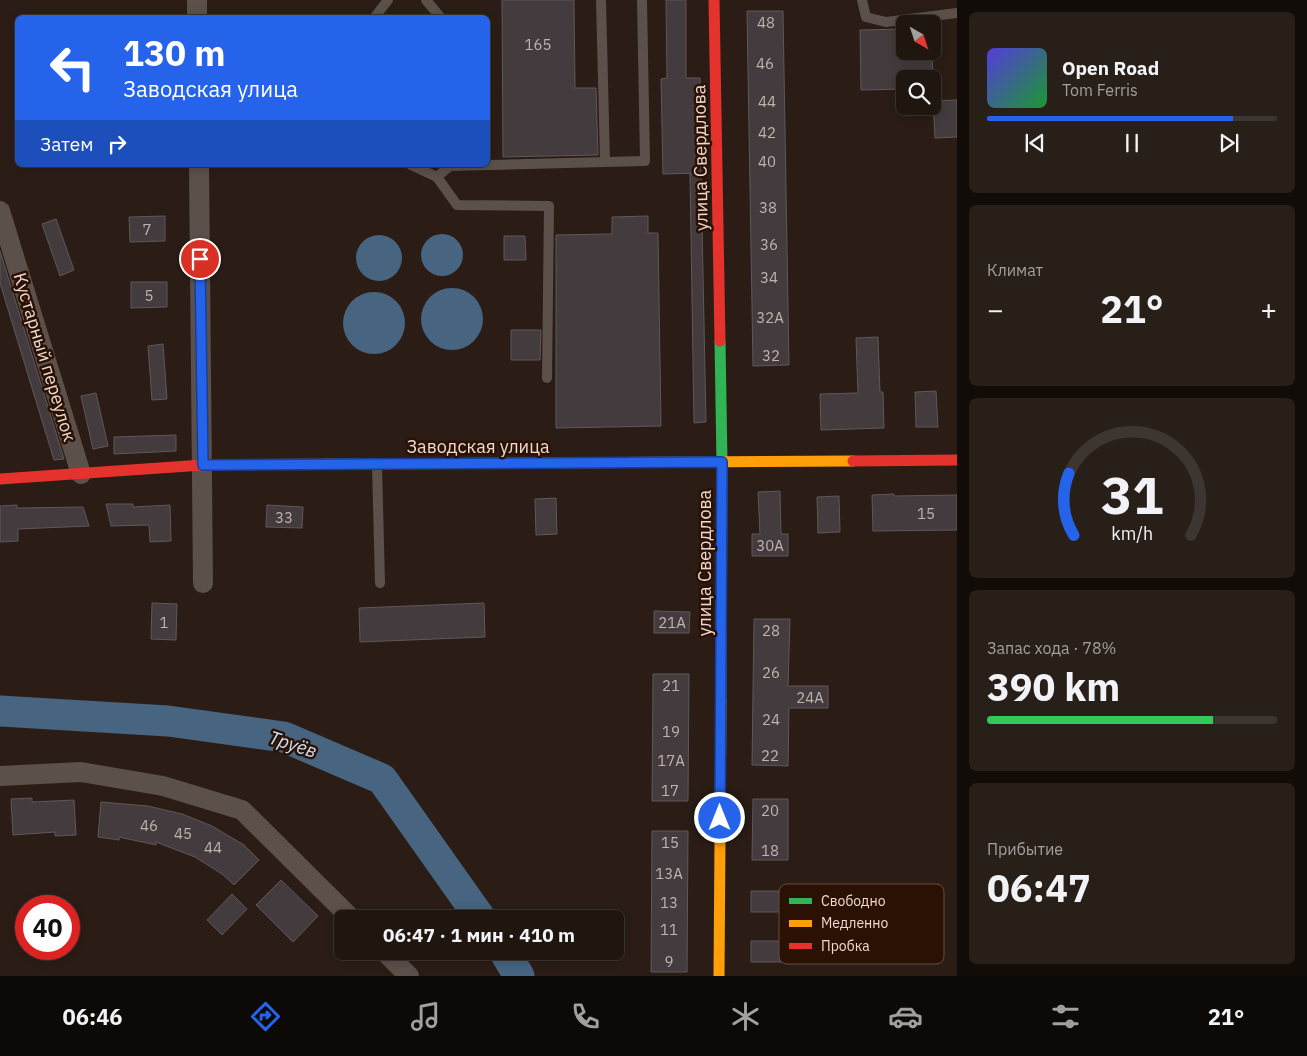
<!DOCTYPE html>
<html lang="ru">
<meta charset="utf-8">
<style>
:root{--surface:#201610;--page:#281f19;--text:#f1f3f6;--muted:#a29f9f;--line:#3d3530;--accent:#2563eb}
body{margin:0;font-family:"IBM Plex Sans",sans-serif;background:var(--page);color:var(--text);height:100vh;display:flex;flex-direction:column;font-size:19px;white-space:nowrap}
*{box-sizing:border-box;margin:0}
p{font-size:16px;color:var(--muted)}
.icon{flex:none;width:28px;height:28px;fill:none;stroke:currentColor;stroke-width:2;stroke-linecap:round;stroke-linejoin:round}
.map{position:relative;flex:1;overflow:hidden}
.panel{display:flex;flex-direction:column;gap:12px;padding:12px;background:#120c09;width:350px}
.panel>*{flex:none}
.banner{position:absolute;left:15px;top:15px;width:475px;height:152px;border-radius:8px;box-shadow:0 2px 12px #0003,0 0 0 1px var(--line);background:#2563eb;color:#fff;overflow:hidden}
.needle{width:32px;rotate:141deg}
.fabs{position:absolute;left:896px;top:15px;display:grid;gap:10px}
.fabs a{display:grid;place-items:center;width:45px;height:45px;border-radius:8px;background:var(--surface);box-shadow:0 2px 12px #0003,0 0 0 1px var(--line);font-size:25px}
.speed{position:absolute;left:15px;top:895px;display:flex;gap:10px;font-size:25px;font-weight:700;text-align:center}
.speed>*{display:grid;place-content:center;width:65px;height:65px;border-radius:50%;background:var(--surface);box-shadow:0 2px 12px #0003,0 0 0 1px var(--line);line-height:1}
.speed .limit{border:8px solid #d22;background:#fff;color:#111}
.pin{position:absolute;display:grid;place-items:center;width:42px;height:42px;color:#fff;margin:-21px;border:2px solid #fff;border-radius:50%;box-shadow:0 1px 5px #0007}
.me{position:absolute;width:55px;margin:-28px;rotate:0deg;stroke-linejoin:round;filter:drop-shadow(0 0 4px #0008)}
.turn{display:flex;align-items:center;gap:18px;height:105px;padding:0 25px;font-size:22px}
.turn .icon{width:65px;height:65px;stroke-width:2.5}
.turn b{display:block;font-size:35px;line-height:42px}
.then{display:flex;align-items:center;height:48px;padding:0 25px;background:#0003;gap:10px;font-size:19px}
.big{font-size:38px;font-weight:800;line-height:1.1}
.panel .widget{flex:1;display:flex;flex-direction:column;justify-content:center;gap:8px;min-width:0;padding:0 18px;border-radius:8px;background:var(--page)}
.panel .dial{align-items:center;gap:0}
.dial svg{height:130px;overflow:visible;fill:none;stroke:var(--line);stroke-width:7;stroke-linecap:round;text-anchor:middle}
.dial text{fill:var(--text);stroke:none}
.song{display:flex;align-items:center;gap:15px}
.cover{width:60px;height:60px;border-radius:8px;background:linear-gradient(135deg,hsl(250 70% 55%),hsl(130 70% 35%))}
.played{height:5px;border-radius:2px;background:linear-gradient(90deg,var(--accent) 85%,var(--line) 85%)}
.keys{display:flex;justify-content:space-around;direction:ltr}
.heat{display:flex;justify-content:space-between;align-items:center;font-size:28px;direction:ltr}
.charge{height:8px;border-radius:4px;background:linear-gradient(90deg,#34c759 78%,var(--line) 0)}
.trip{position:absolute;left:334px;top:910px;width:290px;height:50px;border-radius:8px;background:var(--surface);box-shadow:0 2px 12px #0003,0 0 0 1px var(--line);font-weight:800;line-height:50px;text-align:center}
.menu{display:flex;height:80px;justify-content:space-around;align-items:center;background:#0d0906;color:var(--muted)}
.menu .icon{width:35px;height:35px}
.menu .on{color:var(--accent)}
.menu b{font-size:22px;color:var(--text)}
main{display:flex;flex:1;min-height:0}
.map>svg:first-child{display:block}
.water{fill:#476580}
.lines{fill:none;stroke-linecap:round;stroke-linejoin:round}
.river{stroke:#476580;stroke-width:31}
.building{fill:#433b3d;stroke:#5f5759}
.lane{stroke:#5c504a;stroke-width:10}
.street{stroke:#5c504a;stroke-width:20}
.fast{stroke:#30b455;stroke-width:11}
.slow{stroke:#ff9f0a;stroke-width:11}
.jam{stroke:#e5322d;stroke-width:11}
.route-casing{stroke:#184099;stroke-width:12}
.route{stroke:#2563eb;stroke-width:9}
.labels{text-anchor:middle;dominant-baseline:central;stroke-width:5;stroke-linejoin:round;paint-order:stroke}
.number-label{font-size:15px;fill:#c2b2ac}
.street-label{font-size:18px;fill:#ecdad1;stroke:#2a1104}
.water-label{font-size:19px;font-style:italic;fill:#cce2f7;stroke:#2a1104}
.key{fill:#2a1104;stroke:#644d42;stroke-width:1}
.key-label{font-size:14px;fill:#ecdad1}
</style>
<main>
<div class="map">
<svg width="957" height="976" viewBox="0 0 957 976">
<rect width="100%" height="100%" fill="#2b1d15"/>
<g class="water">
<circle cx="442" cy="255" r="21"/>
<circle cx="379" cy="258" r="23"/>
<circle cx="452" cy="319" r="31"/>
<circle cx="374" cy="323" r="31"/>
</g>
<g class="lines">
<g class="river">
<path d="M0,711l168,10 116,16 98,42 99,140"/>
<path d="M504,951l15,25"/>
</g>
</g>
<g class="building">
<path d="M502,0h72l1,88h21l2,67 -95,2z"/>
<path d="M666,0h20v78h14l1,95 -38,1 -2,-95 6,-1z"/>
<path d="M747,11h36l6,354 -36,1z"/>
<path d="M905,29v22h27l1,28h-28v10l-44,1 -1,-60z"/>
<path d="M957,100v37l-22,1 -2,-37z"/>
<path d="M690,174h11l5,248 -12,1z"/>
<path d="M165,216v25l-35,1 -1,-25z"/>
<path d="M648,216v17h10l3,193 -105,2v-193l56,-1v-17z"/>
<path d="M56,219l18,51 -14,6 -18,-52z"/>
<path d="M504,236h21l1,24h-22z"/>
<path d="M0,251l64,208 -10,1 -54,-177z"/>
<path d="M131,282h36v25l-36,1z"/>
<path d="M511,330h30l-1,30h-29z"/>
<path d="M878,337l2,55h3l1,36 -63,2 -1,-36 38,-1 -2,-55z"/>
<path d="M163,344l4,55 -15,1 -4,-54z"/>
<path d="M936,391l2,36h-22l-1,-35z"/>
<path d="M96,393l12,53 -15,3 -12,-53z"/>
<path d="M176,435v16l-62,3v-17z"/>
<path d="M780,491l1,43h7v22h-36v-22h8l-2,-42z"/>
<path d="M894,494v2l63,-1v35l-84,1 -1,-36z"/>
<path d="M839,496l1,36 -22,1 -1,-36z"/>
<path d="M556,498l1,36 -21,1 -1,-36z"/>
<path d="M106,504h27v3l37,-2 1,36 -21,1 -1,-17 -38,1z"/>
<path d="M17,505v3l66,-1 6,19 -71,3v12l-18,1v-36z"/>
<path d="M267,505l36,2 -1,21 -36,-1z"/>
<path d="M152,603l25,1 -1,36 -25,-1z"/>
<path d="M484,603l1,34 -125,5 -1,-34z"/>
<path d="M654,611l36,1 -1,21h-35z"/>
<path d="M754,619h36l-2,67h40v22h-39l-1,58 -36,-1z"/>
<path d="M653,674h36l-1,127h-36z"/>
<path d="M32,798v4l42,-2 2,35 -21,1v-4l-42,3 -2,-36z"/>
<path d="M753,799h35v61h-36z"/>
<path d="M101,802l47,4 34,8 30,12 32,19 15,15 -25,25 -12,-11 -27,-17 -39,-15v3l-37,-8v3l-21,-3z"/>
<path d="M652,831h36l-1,141h-36z"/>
<path d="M281,880l37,36 -25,26 -37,-37z"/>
<rect x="751" y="891" width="36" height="21"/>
<path d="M232,894l15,15 -25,26 -15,-15z"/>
<path d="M751,941h36l-1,21h-35z"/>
</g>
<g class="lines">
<g class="lane">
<path d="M426,0l15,18"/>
<path d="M601,0l4,162"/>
<path d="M862,0l4,17 20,5 71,-9"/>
<path d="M374,18l14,-18"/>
<path d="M411,165l26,12"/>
<path d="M451,165l-14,12 20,28 92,1 -2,172"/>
<path d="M450,166l195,-5 -3,-161"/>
<path d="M377,466l3,117"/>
</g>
<g class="street">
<path d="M197,0v18"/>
<path d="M199,165l4,418"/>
<path d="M0,211l81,263"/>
<path d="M0,776l81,-4 82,14 79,24 110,109"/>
<path d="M384,951l25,25"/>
</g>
<g class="fast">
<path d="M720,341l2,122 -1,238"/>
<path d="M326,464l222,-1"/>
</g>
<g class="slow">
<path d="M548,463l305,-2"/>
<path d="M719,976l2,-275"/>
</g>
<g class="jam">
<path d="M714,0l6,341"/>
<path d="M853,461l104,-1"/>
<path d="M0,479l203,-14 123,-1"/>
</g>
</g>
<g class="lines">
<g class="route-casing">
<path id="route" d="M200,259l3,206 519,-3 -2,356"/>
</g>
<use href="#route" class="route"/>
</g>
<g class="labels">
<g class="number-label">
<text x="766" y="22">48</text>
<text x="538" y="44">165</text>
<text x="765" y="63">46</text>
<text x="767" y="101">44</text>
<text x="767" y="132">42</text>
<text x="767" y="161">40</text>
<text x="768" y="207">38</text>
<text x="147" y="229">7</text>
<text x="769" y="244">36</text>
<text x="769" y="277">34</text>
<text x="149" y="295">5</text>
<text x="770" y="317">32А</text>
<text x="771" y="355">32</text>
<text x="926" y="513">15</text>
<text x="284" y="517">33</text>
<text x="770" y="545">30А</text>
<text x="164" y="622">1</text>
<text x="672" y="622">21А</text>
<text x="771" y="630">28</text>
<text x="771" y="672">26</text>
<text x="671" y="685">21</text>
<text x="810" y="697">24А</text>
<text x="771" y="719">24</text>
<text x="671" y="731">19</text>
<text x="770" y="755">22</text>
<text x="671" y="760">17А</text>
<text x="670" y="790">17</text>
<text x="770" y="810">20</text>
<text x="149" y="825">46</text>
<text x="183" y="833">45</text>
<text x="670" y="842">15</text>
<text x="213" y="847">44</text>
<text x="770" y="850">18</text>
<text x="669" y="873">13А</text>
<text x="669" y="902">13</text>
<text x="669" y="929">11</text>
<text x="669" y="961">9</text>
</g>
<g class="street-label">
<text transform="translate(700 158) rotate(-91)">улица Свердлова</text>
<text transform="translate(45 357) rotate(73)">Кустарный переулок</text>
<text x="478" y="446">Заводская улица</text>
<text transform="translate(704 563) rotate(-90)">улица Свердлова</text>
</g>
<g class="water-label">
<text transform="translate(293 744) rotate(18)">Труёв</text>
</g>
</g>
<rect x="779" y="884" width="165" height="80" rx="8" class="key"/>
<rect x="789" y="898" width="23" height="6" fill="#30b455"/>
<rect x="789" y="920" width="23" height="7" fill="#ff9f0a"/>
<rect x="789" y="943" width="23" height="6" fill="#e5322d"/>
<g class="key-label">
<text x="821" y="906">Свободно</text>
<text x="821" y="928">Медленно</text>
<text x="821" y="951">Пробка</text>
</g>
</svg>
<div class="fabs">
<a><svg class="needle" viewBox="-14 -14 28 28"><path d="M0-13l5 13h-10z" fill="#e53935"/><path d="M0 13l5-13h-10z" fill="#a29f9f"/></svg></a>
<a><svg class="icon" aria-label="search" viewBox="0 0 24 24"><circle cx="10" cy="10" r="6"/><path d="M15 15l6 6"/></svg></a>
</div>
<div class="speed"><div class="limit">40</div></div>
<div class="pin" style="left:200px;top:259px;background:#d93025"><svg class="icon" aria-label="arrive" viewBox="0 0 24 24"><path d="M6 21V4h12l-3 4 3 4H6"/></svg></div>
<svg class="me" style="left:720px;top:818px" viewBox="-20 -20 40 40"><circle r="17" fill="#2563eb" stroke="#fff" stroke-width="3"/><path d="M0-11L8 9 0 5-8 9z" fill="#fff"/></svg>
<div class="trip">06:47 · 1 мин · 410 m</div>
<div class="banner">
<div class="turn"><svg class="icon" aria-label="left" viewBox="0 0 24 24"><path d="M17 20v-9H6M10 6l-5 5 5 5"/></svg><div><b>130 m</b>Заводская улица</div></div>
<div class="then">Затем<svg class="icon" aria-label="right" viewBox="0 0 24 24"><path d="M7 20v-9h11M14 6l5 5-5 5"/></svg></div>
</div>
</div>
<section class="panel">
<div class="widget">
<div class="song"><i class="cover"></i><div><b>Open Road</b><p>Tom Ferris</p></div></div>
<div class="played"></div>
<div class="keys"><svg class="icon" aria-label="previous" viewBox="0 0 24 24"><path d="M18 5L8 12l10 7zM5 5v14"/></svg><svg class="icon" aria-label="pause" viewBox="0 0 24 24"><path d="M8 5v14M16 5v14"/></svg><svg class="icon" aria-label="next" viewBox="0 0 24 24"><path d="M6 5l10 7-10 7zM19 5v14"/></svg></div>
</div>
<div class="widget"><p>Климат</p>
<div class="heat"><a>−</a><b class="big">21°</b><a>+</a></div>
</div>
<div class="widget dial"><svg viewBox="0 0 100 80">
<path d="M14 69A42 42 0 1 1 86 69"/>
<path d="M14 69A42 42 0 0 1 11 31" stroke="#2563eb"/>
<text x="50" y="56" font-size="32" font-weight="700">31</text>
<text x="50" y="72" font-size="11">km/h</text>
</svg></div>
<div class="widget"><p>Запас хода · 78%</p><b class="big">390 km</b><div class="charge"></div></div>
<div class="widget"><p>Прибытие</p><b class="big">06:47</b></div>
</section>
</main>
<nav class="menu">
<b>06:46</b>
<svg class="icon on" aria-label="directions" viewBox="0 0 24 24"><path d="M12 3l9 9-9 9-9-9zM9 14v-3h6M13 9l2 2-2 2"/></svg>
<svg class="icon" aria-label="music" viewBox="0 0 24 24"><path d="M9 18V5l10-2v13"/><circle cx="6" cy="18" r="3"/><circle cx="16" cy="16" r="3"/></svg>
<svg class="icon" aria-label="phone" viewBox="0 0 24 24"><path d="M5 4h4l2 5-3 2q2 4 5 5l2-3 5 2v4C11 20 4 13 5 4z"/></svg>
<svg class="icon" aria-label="climate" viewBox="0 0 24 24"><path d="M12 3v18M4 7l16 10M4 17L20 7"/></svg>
<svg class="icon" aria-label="car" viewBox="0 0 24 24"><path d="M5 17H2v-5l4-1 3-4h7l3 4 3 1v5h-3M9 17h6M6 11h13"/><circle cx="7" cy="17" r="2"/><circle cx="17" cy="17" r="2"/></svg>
<svg class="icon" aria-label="filters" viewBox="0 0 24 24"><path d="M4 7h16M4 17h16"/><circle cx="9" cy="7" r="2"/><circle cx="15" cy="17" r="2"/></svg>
<b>21°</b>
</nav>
